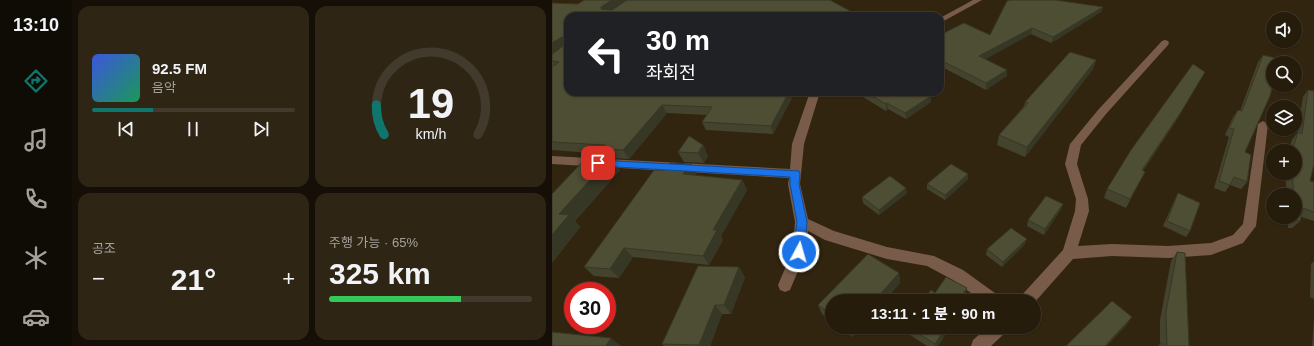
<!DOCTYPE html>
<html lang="ko">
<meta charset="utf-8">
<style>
:root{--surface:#261c0c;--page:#2e2515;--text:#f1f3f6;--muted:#a4a19d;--line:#423a2d;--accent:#0f766e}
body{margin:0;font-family:Helvetica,"Noto Sans KR",sans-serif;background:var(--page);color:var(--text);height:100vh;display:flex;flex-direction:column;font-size:15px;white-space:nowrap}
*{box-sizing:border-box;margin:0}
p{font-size:13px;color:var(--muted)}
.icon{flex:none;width:22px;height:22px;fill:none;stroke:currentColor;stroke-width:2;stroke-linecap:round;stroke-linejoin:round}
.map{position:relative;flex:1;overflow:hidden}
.drawer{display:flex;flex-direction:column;gap:6px;padding:6px;background:#150f07;width:480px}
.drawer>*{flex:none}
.top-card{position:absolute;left:12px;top:12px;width:380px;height:84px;border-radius:12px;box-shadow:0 1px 3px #0004,0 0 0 1px var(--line);background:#202124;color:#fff;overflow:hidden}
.buttons{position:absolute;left:714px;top:12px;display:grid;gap:8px}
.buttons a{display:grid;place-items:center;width:36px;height:36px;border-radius:50%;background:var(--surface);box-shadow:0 1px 3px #0004,0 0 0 1px var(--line);font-size:20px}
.speed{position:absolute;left:12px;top:282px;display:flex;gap:8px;font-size:20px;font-weight:700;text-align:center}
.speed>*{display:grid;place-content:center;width:52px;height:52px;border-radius:50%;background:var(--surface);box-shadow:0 1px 3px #0004,0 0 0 1px var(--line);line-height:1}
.speed .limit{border:6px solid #d22;background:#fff;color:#111}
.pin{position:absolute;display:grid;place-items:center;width:34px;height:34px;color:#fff;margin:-17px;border-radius:8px;box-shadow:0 2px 6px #0006}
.me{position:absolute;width:44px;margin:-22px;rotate:6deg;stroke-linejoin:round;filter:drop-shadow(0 0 3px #0008)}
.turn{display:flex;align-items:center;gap:14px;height:84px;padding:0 16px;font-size:18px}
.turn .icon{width:52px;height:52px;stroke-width:2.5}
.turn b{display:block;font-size:28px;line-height:34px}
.big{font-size:30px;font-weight:800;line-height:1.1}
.drawer .tile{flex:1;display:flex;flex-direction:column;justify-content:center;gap:6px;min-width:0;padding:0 14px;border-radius:12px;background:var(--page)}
.drawer .dial{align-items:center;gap:0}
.dial svg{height:104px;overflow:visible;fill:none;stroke:var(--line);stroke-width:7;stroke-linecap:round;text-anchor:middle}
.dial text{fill:var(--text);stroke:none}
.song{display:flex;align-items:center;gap:12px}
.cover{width:48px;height:48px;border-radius:6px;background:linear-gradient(135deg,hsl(230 70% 55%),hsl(150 70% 35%))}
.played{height:4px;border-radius:2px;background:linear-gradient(90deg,var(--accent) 30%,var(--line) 30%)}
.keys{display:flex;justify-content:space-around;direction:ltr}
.heat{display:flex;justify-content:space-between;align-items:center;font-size:22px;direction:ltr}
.charge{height:6px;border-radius:3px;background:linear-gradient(90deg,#34c759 65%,var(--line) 0)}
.drawer .tiles{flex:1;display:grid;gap:6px;grid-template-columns:repeat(2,1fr)}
.trip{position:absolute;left:273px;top:294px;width:216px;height:40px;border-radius:20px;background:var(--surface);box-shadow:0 1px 3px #0004,0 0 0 1px var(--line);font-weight:800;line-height:40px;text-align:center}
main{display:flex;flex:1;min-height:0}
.tabs{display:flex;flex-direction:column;width:72px;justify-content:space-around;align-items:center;background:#0f0b05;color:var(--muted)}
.tabs .icon{width:28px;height:28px}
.tabs .current{color:var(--accent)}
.tabs b{font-size:18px;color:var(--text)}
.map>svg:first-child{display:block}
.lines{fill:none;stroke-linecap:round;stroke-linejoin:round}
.minor{fill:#795b4a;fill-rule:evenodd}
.wall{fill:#43432e}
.shaded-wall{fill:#373725}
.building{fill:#4e4e35;stroke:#373725}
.route{fill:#1a73e8;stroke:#114b97}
</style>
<main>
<nav class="tabs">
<b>13:10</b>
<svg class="icon current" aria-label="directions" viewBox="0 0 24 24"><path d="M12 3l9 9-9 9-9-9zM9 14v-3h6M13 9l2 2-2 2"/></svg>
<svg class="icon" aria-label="music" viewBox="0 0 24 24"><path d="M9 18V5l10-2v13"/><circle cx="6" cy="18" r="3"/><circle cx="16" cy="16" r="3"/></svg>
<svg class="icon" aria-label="phone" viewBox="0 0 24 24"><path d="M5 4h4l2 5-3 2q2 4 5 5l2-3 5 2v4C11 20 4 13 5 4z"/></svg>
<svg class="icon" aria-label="climate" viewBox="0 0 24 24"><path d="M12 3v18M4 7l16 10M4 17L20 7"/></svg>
<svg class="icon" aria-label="car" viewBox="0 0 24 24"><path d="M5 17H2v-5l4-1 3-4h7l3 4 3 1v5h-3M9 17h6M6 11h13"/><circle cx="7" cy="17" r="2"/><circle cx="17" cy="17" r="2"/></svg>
</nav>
<section class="drawer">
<div class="tiles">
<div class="tile">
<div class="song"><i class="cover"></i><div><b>92.5 FM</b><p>음악</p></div></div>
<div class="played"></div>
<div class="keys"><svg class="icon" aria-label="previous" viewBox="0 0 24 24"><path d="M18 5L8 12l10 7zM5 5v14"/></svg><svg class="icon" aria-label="pause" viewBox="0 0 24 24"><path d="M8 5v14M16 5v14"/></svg><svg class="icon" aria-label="next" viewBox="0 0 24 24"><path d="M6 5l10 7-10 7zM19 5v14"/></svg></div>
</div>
<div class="tile dial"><svg viewBox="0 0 100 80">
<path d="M14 69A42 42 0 1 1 86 69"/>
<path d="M14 69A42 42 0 0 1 8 46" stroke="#0f766e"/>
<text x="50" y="56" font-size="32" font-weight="700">19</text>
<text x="50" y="72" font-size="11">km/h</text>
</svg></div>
<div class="tile"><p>공조</p>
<div class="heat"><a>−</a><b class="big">21°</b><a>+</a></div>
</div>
<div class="tile"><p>주행 가능 · 65%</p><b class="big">325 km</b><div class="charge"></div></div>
</div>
</section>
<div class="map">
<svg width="762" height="346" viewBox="0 0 762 346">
<rect width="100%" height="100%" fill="#322510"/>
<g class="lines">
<g class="minor">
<path d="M421,0h9l-42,23v-5z"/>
<path d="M613,40l3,1 1,2 -1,2 -62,69 -25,31 -4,19 11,35 1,12 -11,35 34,-2 56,2 43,-3 22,-8 10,-11 15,-100 5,-3 5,3 -12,102 -13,17 -32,12 -43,3 -56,-2 -39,3 -39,44v-2h-16l3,-5 42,-46 12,-39 1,-12 -11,-35 5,-20 28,-34 64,-69z"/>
<path d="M258,92h10l-16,52 -4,40 8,35 26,12 53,16 47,9 29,14 36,26 3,5h-20l-29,-21 -26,-14 -40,-7 -62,-19 -17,-9 -2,21 -16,38 -5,2 -5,-2 -2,-5 14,-33 3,-30 -7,-38 1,-6 -237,-14v-8l238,13 2,-25z"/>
<path d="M436,327h20l-2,5 -15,14h-20l2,-6z"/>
</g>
</g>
<g class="wall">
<path d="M0,3l26,1 -10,88h226v2l-21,40 -67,-4 -4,-8 5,-7 -40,-2 -38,46 -18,-1 9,12 -45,51 5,6 -28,36 55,-106 -3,-3 -52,-4z"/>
<path d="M551,7l-2,5 -50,31 -20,-9 -46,25 22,11v6l-21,14 -44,-23 -2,-32h50z"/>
<path d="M711,55l-18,97 2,30 -6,7 -11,-4 -5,7 -11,-4 15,-51 -4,-2 8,-18 5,-7 2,1 18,-49z"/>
<path d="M544,60l-3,9 -68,88 -28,-12 2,-10 25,-29 1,-4z"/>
<path d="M653,72l-29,49 -33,50 2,1 -19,36 -22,-10 3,-9z"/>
<path d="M756,90l2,91 4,1v39l-13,-4 -1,4 -8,7h-4v-11h7v-22h-8l-2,-22h10v-22h-7l4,-11 5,-7 6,-36z"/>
<path d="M303,92h68l8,10 -25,17 -18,-10 -2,2z"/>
<path d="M151,145l5,11 -4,7 -20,-1 -6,-10z"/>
<path d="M139,164l5,10 -1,2 47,4 5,10 -26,46 2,4 -14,25 -76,-8 -14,21 -25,-2 -10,-9 81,-97z"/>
<path d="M416,179l-23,21 -18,-11v-5z"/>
<path d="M355,193l-28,22 -16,-12 -1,-6z"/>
<path d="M626,193l12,38 -4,6 -23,-11 12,-27z"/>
<path d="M511,204l-2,5 -17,26 -17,-9 1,-6z"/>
<path d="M473,244l-23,23 -16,-12 1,-6z"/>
<path d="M625,252l12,94h-31l2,-2v-24l11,-59z"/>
<path d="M762,261v38l-4,-2 1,-33z"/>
<path d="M347,273l1,10 -16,18h-52v21l-10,-8 -4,-9z"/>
<path d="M193,277l-14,37h-9l-12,32h-46l-2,-2z"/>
<path d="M762,319v27h-2z"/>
<path d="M287,327h22l-9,10z"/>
<path d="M354,327h44l-12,19h-11l-20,-13z"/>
</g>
<g class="shaded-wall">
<path d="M60,0h15l-22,15 -4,-6v-2z"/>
<path d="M551,7l-2,5 -50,31 2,-6z"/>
<path d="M298,11l1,5h-5z"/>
<path d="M480,28l-1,6 -52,29v-7z"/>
<path d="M10,37l5,8 -15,10v-12z"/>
<path d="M544,60l-3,9 -68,88 2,-10z"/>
<path d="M390,61v6l-2,1v-6z"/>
<path d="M455,70v6l-21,14v-7z"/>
<path d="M653,72l-29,49 -39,58 5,-9z"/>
<path d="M237,92h5v2l-21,40 -2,-8z"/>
<path d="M379,96v6l-25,17 -1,-6z"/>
<path d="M335,103l1,6 -2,2v-7z"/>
<path d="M110,105l5,8 -38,46 -6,-9z"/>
<path d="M151,145l5,11 -4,7 -6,-10z"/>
<path d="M59,157l9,13 -45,51 5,6 -28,36v-28l7,-21z"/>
<path d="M139,164l5,10 -6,11 -7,-11z"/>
<path d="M416,174v5l-23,21v-5z"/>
<path d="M190,180l5,10 -26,46 2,4 -14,25 -6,-9 10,-26z"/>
<path d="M354,188l1,5 -28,22v-5z"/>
<path d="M511,204l-2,5 -17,26 1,-6z"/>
<path d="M475,239l-2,5 -23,23 1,-5z"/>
<path d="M72,248l9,9 -14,21 -9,-9z"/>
<path d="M187,267l6,10 -14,37 -7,-9z"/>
<path d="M347,273l1,10 -16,18h-10z"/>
<path d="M415,288l-1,9 -3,4h-5z"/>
<path d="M163,305l7,9 -12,32h-10l-1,-1z"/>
<path d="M580,317l-6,9 -19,20h-2z"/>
<path d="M299,327h10l-9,10 -2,-8z"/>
<path d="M394,327h4l-12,19h-3v-2z"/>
<path d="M59,338l10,8h-15z"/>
</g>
<g class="building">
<path d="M32,0h28l-11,7v2l11,1 15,-10h203l20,11 -4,5h-278v76h221l-18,34 -69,-4 10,-15 -50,-2 -39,45 -22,-1 4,-4 -53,-3v-75l7,-5 -7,-1v-7l11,-8 1,-9h-2l-10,6v-40l26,1z"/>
<path d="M458,0h45l48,7 -50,30 -21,-9 -53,28 28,14 -21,13 -44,-22 -2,1v-27l24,-12 26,12 17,-34z"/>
<path d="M518,52l26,8 -69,87 -28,-12 29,-32 -3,-1z"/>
<path d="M711,55l17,4 -1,4h-6v21l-3,12 -25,56 6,3 -4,27 -13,-5 -4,8 -11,-4 15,-52 -5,-1 9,-18 4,1z"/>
<path d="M641,64l12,8 -24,40 -39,58 3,2 -15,27 -23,-10 24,-39z"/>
<path d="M756,90l6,1v73l-4,17 4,1v30l-11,-4 -3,13 -4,-1 -1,-25h-1l-2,-22h3v-22h-3l6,-19 4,2z"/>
<path d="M313,92h58l8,4 -26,17 -18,-10 -1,1z"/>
<path d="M137,136l14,9 -5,8 -20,-1z"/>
<path d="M36,156l23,1 -52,57 10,1 -17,20v-41z"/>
<path d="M118,163l21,1 -8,10 59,6 -29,50h4l-14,26 -79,-8 -14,21 -26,-2 70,-97h11z"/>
<path d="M399,164l17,10 -23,21 -18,-11z"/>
<path d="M338,176l16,12 -27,22 -17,-13z"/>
<path d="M626,193l22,10 -10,28 -23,-10z"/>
<path d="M494,196l17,8 -18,25 -17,-9z"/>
<path d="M459,228l16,11 -24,23 -16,-13z"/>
<path d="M625,252l8,1 4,93h-22l-1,-34z"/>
<path d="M316,254l31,19 -25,28h-42v14l-14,-10z"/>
<path d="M146,266l41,1 -15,38h-9l-16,40 -37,-1z"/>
<path d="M394,277l21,11 -9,13h-35l8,-11 4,3z"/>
<path d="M560,301l20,16 -27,29h-39z"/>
<path d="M356,327h38l-11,17z"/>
<path d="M0,332l59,6 -5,8h-54z"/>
<path d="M609,343l3,3h-4z"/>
</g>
<path class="route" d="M46,160l201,11 1,3 -1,10 8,38 -3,30 -1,3 -4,1 -4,-1 -2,-3 4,-30 -7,-38v-7l-192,-11 -5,-3z"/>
</svg>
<div class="buttons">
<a><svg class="icon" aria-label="sound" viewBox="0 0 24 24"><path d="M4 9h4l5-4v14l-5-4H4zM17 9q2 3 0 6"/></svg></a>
<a><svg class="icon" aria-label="search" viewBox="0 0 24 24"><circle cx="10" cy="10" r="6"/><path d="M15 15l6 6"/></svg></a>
<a><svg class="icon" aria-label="layers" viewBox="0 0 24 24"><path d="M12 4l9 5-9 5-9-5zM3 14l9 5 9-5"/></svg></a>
<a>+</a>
<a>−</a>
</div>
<div class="speed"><div class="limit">30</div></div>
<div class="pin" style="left:46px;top:163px;background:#d93025"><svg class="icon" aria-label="arrive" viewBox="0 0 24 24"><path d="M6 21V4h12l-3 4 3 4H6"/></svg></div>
<svg class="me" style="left:247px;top:252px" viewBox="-20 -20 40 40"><circle r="17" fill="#1a73e8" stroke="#fff" stroke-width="3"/><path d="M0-11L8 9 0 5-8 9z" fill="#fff"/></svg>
<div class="trip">13:11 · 1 분 · 90 m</div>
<div class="top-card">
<div class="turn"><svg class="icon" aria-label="left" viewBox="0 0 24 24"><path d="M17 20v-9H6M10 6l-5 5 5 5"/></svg><div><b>30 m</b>좌회전</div></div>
</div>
</div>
</main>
